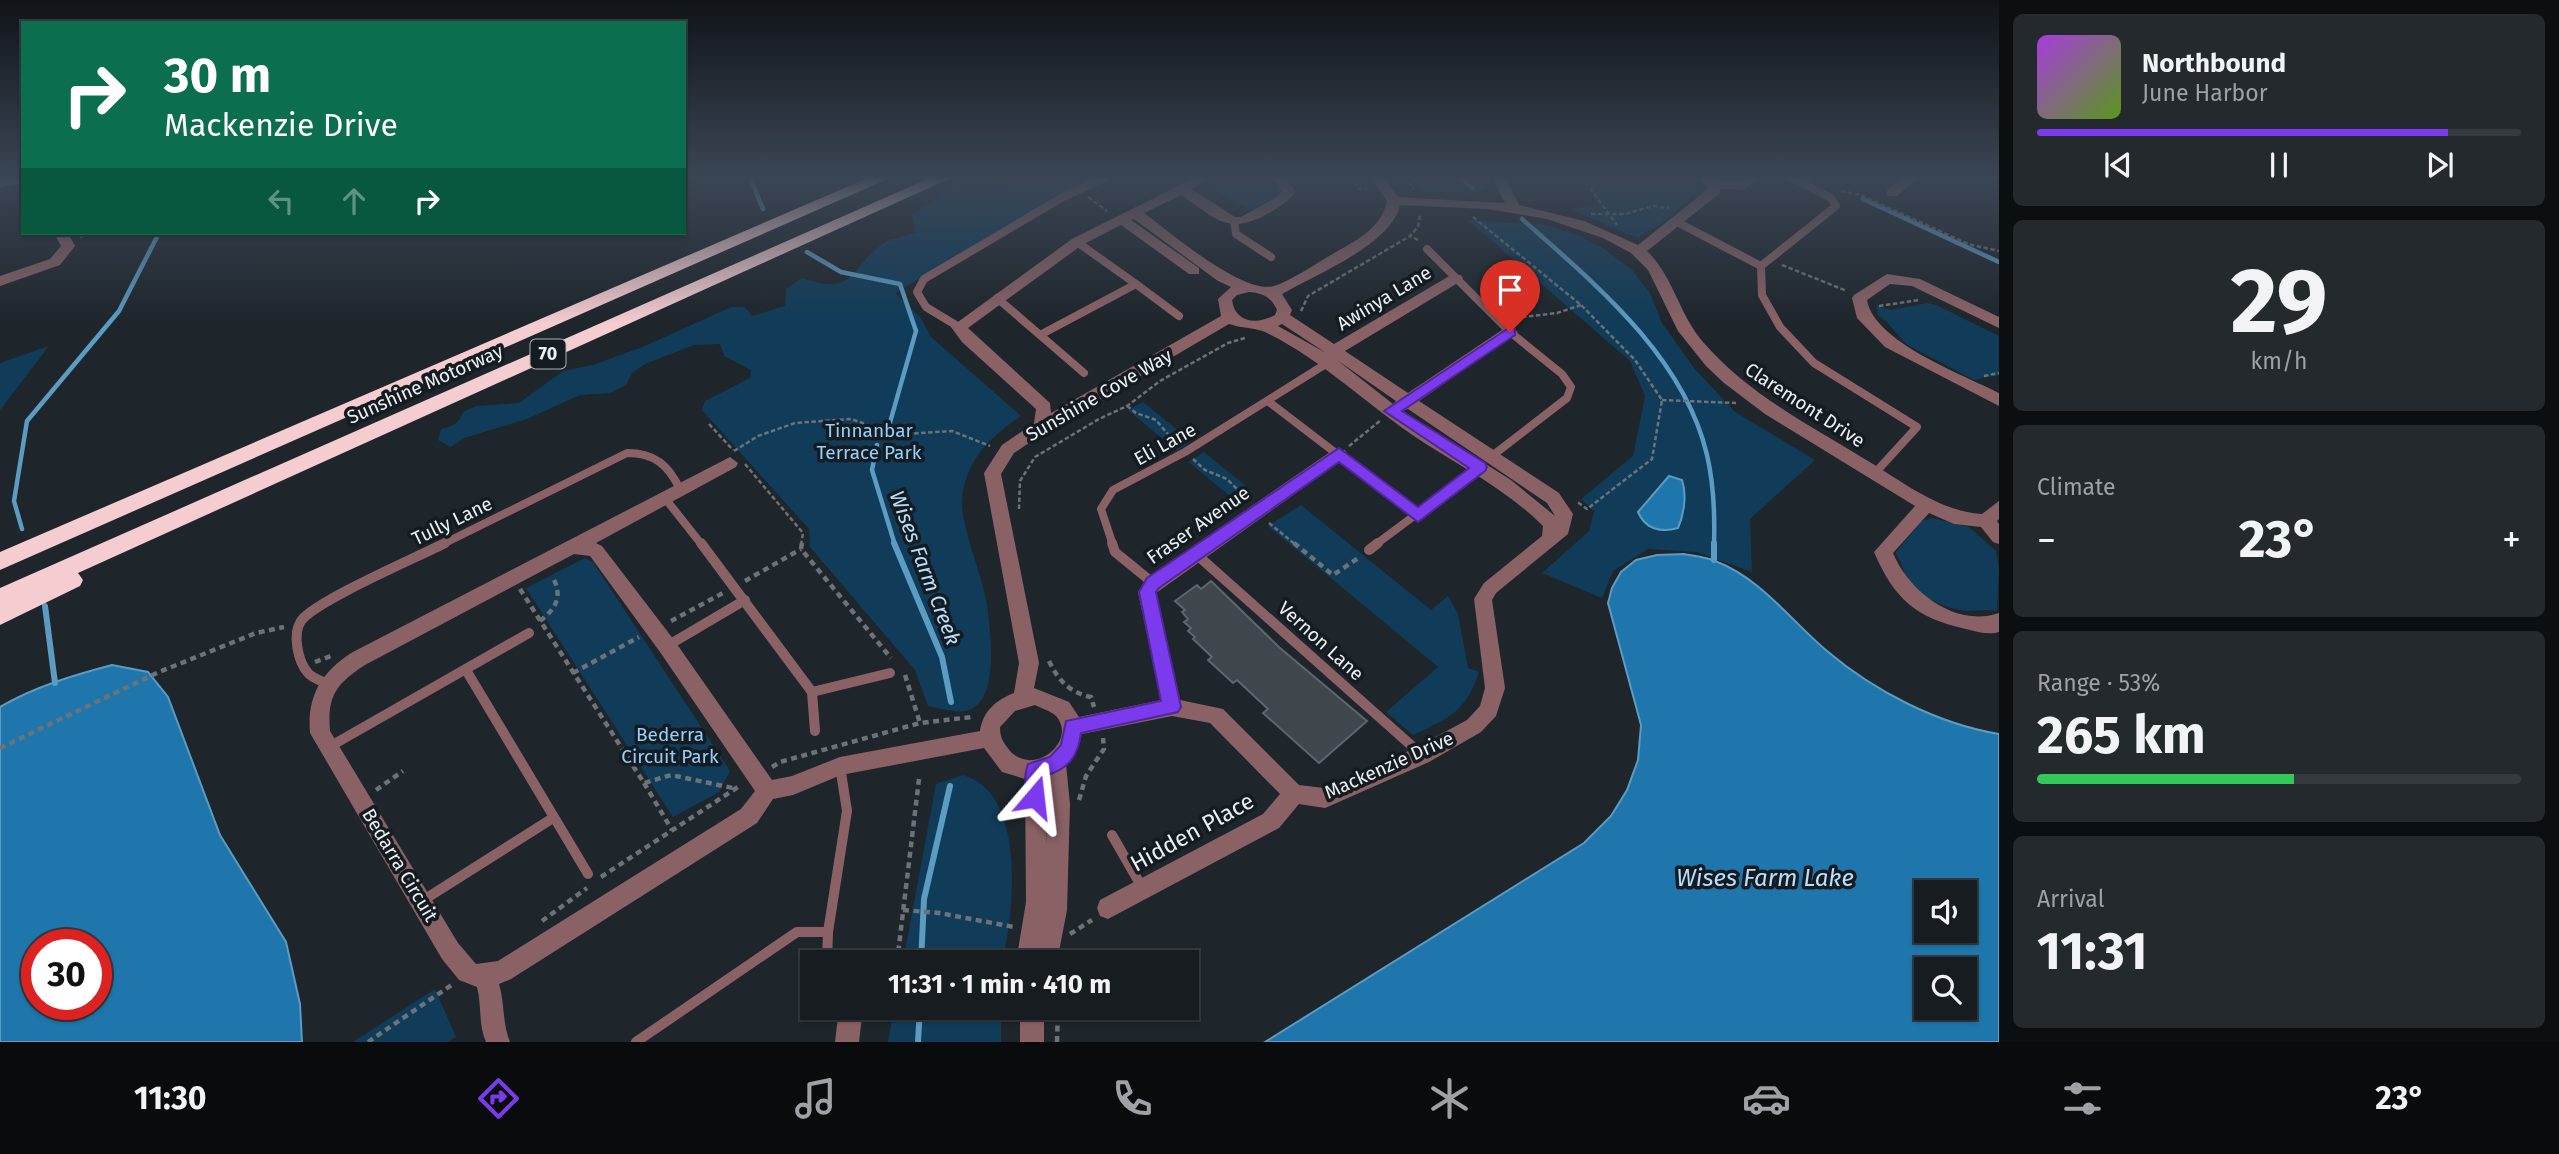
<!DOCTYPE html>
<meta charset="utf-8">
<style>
:root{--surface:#161c20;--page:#23292d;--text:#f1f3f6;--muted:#9ea1a5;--line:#353a3e;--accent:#7c3aed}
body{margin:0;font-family:"Fira Sans",sans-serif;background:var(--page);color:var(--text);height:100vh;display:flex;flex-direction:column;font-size:26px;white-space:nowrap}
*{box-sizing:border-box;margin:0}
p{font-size:23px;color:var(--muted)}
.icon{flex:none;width:38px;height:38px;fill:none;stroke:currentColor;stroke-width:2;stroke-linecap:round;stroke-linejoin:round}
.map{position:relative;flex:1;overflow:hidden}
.side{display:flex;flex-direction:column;gap:14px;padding:14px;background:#0c0f12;width:560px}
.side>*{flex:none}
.hud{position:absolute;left:21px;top:21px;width:665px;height:214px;border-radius:0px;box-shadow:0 2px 5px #0004,0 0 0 2px var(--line);background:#0b6e4f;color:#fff;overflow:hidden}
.tools{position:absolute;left:1914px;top:880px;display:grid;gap:14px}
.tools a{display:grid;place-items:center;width:63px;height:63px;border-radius:0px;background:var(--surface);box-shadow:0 2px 5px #0004,0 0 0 2px var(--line);font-size:35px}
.speed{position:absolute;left:21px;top:929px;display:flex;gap:14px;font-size:35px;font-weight:700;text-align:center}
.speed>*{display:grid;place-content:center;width:91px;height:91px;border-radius:50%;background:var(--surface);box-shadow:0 2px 5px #0004,0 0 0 2px var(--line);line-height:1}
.speed .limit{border:10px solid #d22;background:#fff;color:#111}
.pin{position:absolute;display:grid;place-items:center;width:60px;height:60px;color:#fff;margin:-72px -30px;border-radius:50% 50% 50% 0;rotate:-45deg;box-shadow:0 0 7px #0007}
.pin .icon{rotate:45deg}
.me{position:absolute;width:77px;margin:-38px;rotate:17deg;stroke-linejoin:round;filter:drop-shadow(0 0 5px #0008)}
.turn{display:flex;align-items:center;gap:24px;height:147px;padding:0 28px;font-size:32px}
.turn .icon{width:91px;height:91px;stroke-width:2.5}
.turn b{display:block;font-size:49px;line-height:60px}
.lanes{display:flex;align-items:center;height:66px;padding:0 28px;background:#0003;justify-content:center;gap:35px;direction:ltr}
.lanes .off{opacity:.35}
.big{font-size:52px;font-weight:700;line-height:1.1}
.side .widget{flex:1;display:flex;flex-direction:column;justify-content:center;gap:10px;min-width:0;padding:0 24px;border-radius:10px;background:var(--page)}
.side .dial{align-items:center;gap:0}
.dial b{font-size:91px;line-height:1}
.song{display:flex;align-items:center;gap:21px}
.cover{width:84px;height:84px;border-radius:10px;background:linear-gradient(135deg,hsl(280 70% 55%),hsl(90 70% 35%))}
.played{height:7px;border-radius:4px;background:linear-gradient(90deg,var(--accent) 85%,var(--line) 85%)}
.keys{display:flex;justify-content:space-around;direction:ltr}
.heat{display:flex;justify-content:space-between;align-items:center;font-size:38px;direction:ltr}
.charge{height:10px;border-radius:5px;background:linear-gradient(90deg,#34c759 53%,var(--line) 0)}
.trip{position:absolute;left:800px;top:950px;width:399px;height:70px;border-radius:0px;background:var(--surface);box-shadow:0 2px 5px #0004,0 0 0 2px var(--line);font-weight:700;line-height:70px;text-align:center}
.tabs{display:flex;height:112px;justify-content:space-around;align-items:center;background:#090b0d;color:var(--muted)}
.tabs .icon{width:49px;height:49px}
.tabs .current{color:var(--accent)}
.tabs b{font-size:32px;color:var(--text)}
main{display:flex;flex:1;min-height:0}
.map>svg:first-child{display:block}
.green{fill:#103c59}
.water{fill:#1e76ac;stroke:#5c9bc2;stroke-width:2;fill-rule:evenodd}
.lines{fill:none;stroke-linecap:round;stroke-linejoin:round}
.stream-far1{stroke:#5c9bc2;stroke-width:4.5}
.stream{stroke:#5c9bc2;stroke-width:6}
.building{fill:#3f474d;stroke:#5e666d;stroke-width:2}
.path-far1{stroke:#6c7277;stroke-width:2.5;stroke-dasharray:4.5 2.5;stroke-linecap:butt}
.path{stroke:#6c7277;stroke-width:4.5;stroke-dasharray:6 4.5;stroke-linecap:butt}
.lane-far1{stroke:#8a6266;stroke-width:8}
.lane{stroke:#8a6266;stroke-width:10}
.street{fill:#8a6266;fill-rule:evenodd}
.highway{fill:#f5ccd0;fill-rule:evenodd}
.route{fill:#7c3aed;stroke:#51269a;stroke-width:2}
.labels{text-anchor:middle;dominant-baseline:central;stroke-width:7;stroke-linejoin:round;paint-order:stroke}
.shield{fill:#151c21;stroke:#acb1b5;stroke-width:2}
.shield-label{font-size:18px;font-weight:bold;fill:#ecf1f5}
.street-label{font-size:19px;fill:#ecf1f5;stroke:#151c21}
.park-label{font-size:19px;fill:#94d0fc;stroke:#151c21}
.water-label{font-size:21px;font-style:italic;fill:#b8dffd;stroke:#151c21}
.near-street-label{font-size:23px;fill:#ecf1f5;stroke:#151c21}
.near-water-label{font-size:24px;font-style:italic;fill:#b8dffd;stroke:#151c21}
</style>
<main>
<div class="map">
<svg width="1999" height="1042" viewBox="0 0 1999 1042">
<rect width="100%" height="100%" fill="#1e252b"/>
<g class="green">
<path d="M1041,177h57l-23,10 -180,106 26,25 10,19 90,79c-31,21 -56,45 -59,84 -2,21 19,74 24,99 4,26 16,106 -21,112 -11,2 -27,-3 -37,-5l-13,-36 -105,-123 -1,-18 -107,-119 3,-9 45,-23 1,-8 -27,-14 -4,-12 -26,1 -49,19 -13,9 -6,12 -16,8 -30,2 -53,24 -63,19 -13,9 -13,-7 3,-11c11,-3 19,-5 22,-17l13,-6 43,-3 44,-32 30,-6 52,-19 86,-39h14l7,9 33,-10 1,-17 16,-11c55,20 48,-13 82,-35 8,-5 21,-7 31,-10l-3,-19 37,-23 66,-5z"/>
<path d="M1237,177h31l14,13 -4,6 -25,13 -18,-6 -21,-14z"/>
<path d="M1410,177h70l9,11 -17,6 -51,-3z"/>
<path d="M1585,177h89l24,11 -27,29 -33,21 -68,-29 28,-4z"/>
<path d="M1468,220l78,5 34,11 24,13 28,21 18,23 12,30 32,45 41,44 80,48 -65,59 2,53 -55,-20 -49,-3 -35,22 -11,27 -60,-25 47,-42 5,-20 -13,-12 52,-43 12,-60 -15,-35z"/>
<path d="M1927,303l9,2 63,31v39l-25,5 -68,-36 -21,-24 -7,-4 -1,-11 13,5z"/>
<path d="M49,346l-49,64v-47z"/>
<path d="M1143,402l48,39 -14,10 -49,-41z"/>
<path d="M1204,452l49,40 -15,11 -49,-41z"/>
<path d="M1301,505l130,105 17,-14 10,18 10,54 11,4c-13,40 -30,46 -66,63l-27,-23 52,-45 -170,-141z"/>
<path d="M1932,518l37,9 27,24 3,17 -2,43c-10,-2 -18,0 -28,0 -17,0 -45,-12 -57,-24 -9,-10 -8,-24 -17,-34l27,-32z"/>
<path d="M585,558l8,4 137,209 -11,21 -46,25 -147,-229z"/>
<path d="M963,775c64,18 51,138 39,187h-99l33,-178z"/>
<path d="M435,989l21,48 -8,5h-95z"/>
<path d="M894,1008h107v34h-113z"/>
</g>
<g class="water">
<path d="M1669,476l13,4c5,14 2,35 -4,48 -17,5 -33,1 -40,-16z"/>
<path d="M1684,554c10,2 22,3 31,7 47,18 75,59 112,90 47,40 111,73 172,83v308h-734l319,-199 27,-27 16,-26 11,-30 3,-35 -33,-122 4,-15 9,-16 15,-12 21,-5zM1927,892h38v39h-38zM1927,970h38v38h-38z"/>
<path d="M112,665l36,7 20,25 52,138 66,107 14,62 2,38h-302v-335c34,-20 74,-32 112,-42zM96,945v59h-59v-59z"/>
</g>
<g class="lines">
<g class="stream-far1">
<path d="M750,177l13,32"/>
<path d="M1460,177l13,11"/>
<path d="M1863,199l136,63"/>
<path d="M1522,219c72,64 162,137 185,236 7,30 8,59 7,90"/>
<path d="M807,252l34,20 59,12 16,47 -27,95"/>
<path d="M877,445l-5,25 23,75"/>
<path d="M22,529l-8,-28 13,-80 92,-110 40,-78"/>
</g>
<g class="stream">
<path d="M894,543l48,114 9,45"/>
<path d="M1714,560v-17"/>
<path d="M45,606l10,77"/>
<path d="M921,962l3,-63 26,-113"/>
<path d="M918,1042l2,-34"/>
</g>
</g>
<path class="building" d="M1211,581l69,67 87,73 -48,42 -56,-50 5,-4 -31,-29 -4,3 -25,-23 4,-3 -19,-18 2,-2 -7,-6 3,-3 -7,-6 4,-3 -6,-7 3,-2 -10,-9 22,-16 4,4z"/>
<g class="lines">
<g class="path-far1">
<path d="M1350,177l9,12 8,-1"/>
<path d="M1404,177l10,12"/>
<path d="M1582,177l35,48"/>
<path d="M1841,191l20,4 107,49 31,7"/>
<path d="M1088,197l19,14"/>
<path d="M1591,214h34l28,-8 16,2"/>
<path d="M1473,217l108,88 54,55 27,40 -10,59 -65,50 -11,-8"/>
<path d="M80,237l15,-4"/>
<path d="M1418,240l-8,-4 8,-9 2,-13"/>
<path d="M1782,265l65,26"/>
<path d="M1879,306l40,-6"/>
<path d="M1301,311l7,-15 102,-60"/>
<path d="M1515,318l42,-5 24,-8"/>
<path d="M1984,376l15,-3"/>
<path d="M1662,400l74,3"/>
<path d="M1127,406l9,7 20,7 21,25"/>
<path d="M709,424l24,26"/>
<path d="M1349,446l32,-26"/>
<path d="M734,451l24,-15 37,-13 56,-4 32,11 23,4 46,-3 38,15"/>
<path d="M1193,459l12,11 22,9 21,21"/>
<path d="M745,464l58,69 -2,12"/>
<path d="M1019,509l1,-28 15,-24 64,-38 28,-13 33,-25 68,-38 17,-5"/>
<path d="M1269,523l27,22"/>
</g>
<g class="path">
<path d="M802,543l-1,6 90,109"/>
<path d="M1294,543l39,32 27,-18"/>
<path d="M745,581l56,-32"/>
<path d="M520,589l124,194 27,-8 62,13"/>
<path d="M540,621c17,-13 23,-26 12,-45"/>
<path d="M671,621l52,-28"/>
<path d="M1049,661c9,19 21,32 42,36l3,10"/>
<path d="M315,662l16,-6"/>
<path d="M573,673l66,-36"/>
<path d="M905,675l15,48"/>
<path d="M0,748l159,-76 97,-39 28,-6"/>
<path d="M772,767l8,-5 140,-39 52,-6"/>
<path d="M644,783l28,47"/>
<path d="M376,790l27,-19"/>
<path d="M1079,800l7,-24 18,-27 -1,-11"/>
<path d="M601,877l140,-92"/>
<path d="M903,910l36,3 75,14"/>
<path d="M542,921l45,-33"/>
<path d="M1070,934l22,-14"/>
<path d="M897,962l22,-183"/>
<path d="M368,1042l85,-58"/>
<path d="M1057,1042l1,-34"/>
</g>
<g class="lane-far1">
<path d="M1713,184l28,2 13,-9"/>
<path d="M1234,221l2,13 35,23"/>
<path d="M1677,222l84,44 75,-60 -5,-8 -40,-21"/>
<path d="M1077,242l59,42"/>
<path d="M1427,249l83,83 52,42 9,13 -4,11 -75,58"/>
<path d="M1761,266l1,29 18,32 34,36 103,64 -42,46"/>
<path d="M997,298l43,37"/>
<path d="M959,327l-33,-20 -9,-15 7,-13 139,-82 43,-20"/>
<path d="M1084,373l-44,-38 96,-51 43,32"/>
<path d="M1269,402l149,114"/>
<path d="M664,497l38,48"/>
<path d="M441,545l186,-92c28,0 41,12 53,36"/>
<path d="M1113,545l-12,-36 12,-19 72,-38 144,-90"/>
<path d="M1375,545l105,-78"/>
</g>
<g class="lane">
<path d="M701,543l111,149 3,39"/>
<path d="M1112,543l3,9 38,31"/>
<path d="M1369,550l9,-7"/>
<path d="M1196,554l226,201"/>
<path d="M667,646l78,-46"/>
<path d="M466,670l122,204"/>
<path d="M327,684c-5,-3 -15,-6 -19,-11 -10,-11 -16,-39 -7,-52 14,-20 117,-64 144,-78"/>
<path d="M812,692l78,-19"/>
<path d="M329,747l200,-114"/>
<path d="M1112,835l31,54"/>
<path d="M422,901l131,-83"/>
<path d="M827,962l1,-30 19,-121 -7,-45"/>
<path d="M636,1042l161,-110h31"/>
</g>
<g class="street">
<path d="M9,177h14v8l-9,-1 -14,4v-8z"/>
<path d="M1196,177h16l-20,12 43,28h6l37,-21 4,-5 -13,-14h14l13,14c-9,12 -18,17 -31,24 -38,21 -52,1 -84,-20l-37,18c26,19 99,82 130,73 19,-6 44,-24 62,-34 23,-13 45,-24 51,-51l-17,-24h14l14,20 107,6 -13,-26h13l14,28 65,16 54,24 70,-56 -9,-12h14l7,7v9l-73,58c26,25 32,63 56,91 44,51 103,81 160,116 38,22 74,53 119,56l17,-13v18l-2,2 2,3v20l-6,-2 -12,-15 -27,-3 -25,-11 -36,40c16,39 63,75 106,60v19c-10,3 -22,0 -33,-3 -50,-11 -72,-30 -92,-77l41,-46 -150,-92 -41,-31 -18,-17 -28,-35 -30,-61 -17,-17 -28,-15 -56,-19 -59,-10 -88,-4c-9,40 -84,69 -118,89l10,16 -2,5 44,29 117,-69h10l2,3 -2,3 -116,70 63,42 97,-65 5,-1 8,5 -99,69 140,92 14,21 -5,20 -72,59 -4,7 13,88 -9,28 -15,16 -52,30 -97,43 -7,3 -26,-4 -20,24 -171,91 -8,-3 -3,-8 3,-8 163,-86 17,-20 -70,-71 -38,-7 -90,18 -4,13 -12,17 4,40 -3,106 -10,52h-41l10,-60 -1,-123 -23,-7 -18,-24 -143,27 -48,20 -20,4 -16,24 -246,156 -12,5c6,19 3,39 11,58h-24c-8,-18 -4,-36 -9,-55l-18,-7 -17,-21 -132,-226c-3,-37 11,-60 41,-80l379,-196 8,6 -2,4 -140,76 6,3 72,94 98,140 20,-4 48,-19 140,-26c3,-20 16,-31 34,-38l5,-30 -35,-190 18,-28 32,-22 2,-14 -74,-67 -11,-15 121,-88zM1134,219l84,62 13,6 -13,12 3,17 -170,97 -1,-10 -82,-75 114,-83 39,-20 68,49h10v-6l-68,-48zM1249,292c14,1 22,5 28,18l-2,5c-18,10 -40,8 -43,-15l5,-5zM1229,324c11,4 28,4 36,8 54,26 97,68 146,102 44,30 93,53 132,92l-1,10 -58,47 -10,16 11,89 -5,18 -13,14 -52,28 -91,40 -25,-3 -76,-76 -43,-9 -24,-107 189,-135 2,-4 -2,-4h-12l-186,128 -9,14 23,108 -82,17 -10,-15 -35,-14 5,-25 -38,-189 13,-21 34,-23zM1282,324l44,29 -48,-27zM1337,360l59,41 -3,3zM1408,409l139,94 8,13 -44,-36 -109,-69zM574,554l16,2 70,96 95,139 -14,18 -243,152 -22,3 -18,-21 -128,-212c-3,-35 6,-47 35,-66zM1035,705c6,3 15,6 20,10 24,24 -20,63 -45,36 -7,-9 -10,-13 -10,-24l15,-16zM1047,776v70l-2,-69z"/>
<path d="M1904,177h15l-22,19h-10v-6z"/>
<path d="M54,233h14l7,13 -15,19 -60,21v-10l50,-17 11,-13z"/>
<path d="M1887,274l33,5 79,38v11l-87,-42 -22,-2 -23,16c7,42 95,74 132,93v13l-114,-59 -28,-29 -5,-20 2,-3z"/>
<path d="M839,1008h24l-4,34h-24z"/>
<rect x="1020" y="1008" width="24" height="34"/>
</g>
<g class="highway">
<path d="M870,177h22l-892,393v-18z"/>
<path d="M932,177h21l-875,396 5,7 -3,6 -80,39v-37z"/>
</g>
</g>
<linearGradient id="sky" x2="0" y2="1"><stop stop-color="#101418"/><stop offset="0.55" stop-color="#3b4655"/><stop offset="1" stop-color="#3b4655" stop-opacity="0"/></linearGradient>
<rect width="1999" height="323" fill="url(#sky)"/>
<path class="route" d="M1510,327l5,2v6l-113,76 83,52 2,4 -2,4 -67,51 -79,-60 -180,126 -3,4 25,115 -3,5 -97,21c-3,24 -13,36 -36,43v21l-3,6 -7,3 -6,-3c-5,-11 -5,-28 -1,-39l22,-7 11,-12 5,-24 95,-20 -22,-109 8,-14 192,-130 79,59 51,-39 -85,-57z"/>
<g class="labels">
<rect class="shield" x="530.5" y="339.5" width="35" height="29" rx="5"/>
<g class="shield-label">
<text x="548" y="354">70</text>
</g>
<g class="street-label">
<text transform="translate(1384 298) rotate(-31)">Awinya Lane</text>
<text transform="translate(425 384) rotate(-24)">Sunshine Motorway</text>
<text transform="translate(1099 395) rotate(-30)">Sunshine Cove Way</text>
<text transform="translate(1805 405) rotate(33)">Claremont Drive</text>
<text transform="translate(1165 444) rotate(-29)">Eli Lane</text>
<text transform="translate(452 521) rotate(-26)">Tully Lane</text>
<text transform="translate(1198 525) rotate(-35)">Fraser Avenue</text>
<text transform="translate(1321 641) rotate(42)">Vernon Lane</text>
<text transform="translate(1389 765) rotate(-24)">Mackenzie Drive</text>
<text transform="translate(400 865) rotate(59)">Bedarra Circuit</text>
</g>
<g class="park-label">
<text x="869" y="430">Tinnanbar<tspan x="869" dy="22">Terrace Park</tspan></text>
<text x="670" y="734">Bederra<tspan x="670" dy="22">Circuit Park</tspan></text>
</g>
<g class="water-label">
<text transform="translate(925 568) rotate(69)">Wises Farm Creek</text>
</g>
<g class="near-street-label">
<text transform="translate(1192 832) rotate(-29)">Hidden Place</text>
</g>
<g class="near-water-label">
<text x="1765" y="878">Wises Farm Lake</text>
</g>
</g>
</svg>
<div class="tools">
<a><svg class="icon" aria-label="sound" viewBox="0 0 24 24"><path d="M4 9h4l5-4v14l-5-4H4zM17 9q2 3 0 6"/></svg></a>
<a><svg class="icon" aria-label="search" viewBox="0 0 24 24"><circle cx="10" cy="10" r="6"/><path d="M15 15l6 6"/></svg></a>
</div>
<div class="speed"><div class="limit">30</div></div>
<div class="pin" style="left:1510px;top:332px;background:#d93025"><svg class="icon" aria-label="arrive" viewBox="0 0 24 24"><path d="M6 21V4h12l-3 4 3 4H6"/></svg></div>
<svg class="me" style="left:1035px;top:797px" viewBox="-20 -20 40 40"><path d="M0-17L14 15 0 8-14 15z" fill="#7c3aed" stroke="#fff" stroke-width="4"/></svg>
<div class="trip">11:31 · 1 min · 410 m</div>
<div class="hud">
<div class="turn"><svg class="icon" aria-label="right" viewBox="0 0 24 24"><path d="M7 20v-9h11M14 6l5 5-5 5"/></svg><div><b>30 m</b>Mackenzie Drive</div></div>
<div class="lanes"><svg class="icon off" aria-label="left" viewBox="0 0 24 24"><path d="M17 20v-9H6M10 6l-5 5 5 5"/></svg><svg class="icon off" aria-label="ahead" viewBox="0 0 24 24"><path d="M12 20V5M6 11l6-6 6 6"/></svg><svg class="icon" aria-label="right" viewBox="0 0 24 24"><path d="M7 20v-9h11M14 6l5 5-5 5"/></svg></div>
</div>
</div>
<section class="side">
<div class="widget">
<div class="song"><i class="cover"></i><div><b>Northbound</b><p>June Harbor</p></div></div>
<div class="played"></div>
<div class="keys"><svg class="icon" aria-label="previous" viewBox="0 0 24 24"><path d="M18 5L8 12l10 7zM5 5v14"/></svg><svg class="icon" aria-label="pause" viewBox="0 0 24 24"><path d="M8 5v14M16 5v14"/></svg><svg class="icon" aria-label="next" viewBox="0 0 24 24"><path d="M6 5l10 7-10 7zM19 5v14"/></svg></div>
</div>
<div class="widget dial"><b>29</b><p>km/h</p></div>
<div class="widget"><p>Climate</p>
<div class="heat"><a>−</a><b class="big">23°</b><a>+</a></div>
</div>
<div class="widget"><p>Range · 53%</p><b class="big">265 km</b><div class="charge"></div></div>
<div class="widget"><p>Arrival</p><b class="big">11:31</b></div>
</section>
</main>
<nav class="tabs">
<b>11:30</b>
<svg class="icon current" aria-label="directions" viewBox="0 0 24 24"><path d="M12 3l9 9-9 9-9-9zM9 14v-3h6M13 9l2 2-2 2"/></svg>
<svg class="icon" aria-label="music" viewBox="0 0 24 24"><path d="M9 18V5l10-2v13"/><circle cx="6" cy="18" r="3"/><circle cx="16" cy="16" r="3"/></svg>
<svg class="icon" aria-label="phone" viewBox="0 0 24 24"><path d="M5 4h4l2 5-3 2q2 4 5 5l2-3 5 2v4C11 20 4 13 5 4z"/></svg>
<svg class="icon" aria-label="climate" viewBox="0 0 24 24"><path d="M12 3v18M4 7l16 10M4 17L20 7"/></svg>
<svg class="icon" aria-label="car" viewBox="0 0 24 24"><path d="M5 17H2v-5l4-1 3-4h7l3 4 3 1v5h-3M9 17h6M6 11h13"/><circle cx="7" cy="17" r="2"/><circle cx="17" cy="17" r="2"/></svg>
<svg class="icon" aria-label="filters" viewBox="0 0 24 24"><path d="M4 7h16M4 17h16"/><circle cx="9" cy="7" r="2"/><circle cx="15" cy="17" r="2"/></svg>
<b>23°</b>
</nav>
